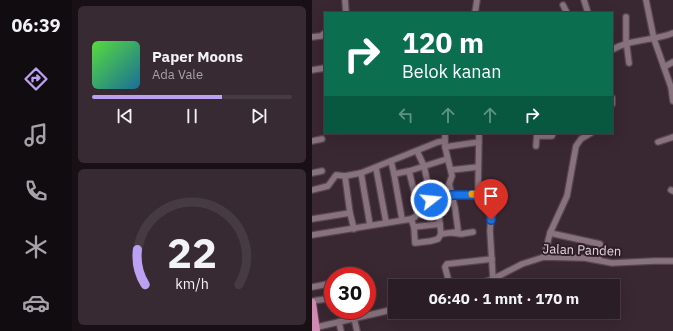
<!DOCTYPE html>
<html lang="id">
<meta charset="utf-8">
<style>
:root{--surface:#2b1d25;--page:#372a32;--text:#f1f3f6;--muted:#a6a2a7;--line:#473b42;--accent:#bca0f2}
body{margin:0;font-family:"IBM Plex Sans",sans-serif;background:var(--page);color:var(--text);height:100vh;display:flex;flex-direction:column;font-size:15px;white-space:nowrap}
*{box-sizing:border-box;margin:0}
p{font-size:13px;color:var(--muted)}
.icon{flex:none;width:22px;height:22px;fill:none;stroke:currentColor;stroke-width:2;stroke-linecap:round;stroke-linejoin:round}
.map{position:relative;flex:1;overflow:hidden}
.drawer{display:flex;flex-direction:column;gap:6px;padding:6px;background:#181014;width:240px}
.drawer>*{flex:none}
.hud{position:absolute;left:12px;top:12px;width:289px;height:122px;border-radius:0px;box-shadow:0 4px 16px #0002,0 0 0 1px var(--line);background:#0b6e4f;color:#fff;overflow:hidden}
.speed{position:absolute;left:12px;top:267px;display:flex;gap:8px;font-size:20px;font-weight:700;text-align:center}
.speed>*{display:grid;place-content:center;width:52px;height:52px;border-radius:50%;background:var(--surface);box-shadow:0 4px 16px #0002,0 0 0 1px var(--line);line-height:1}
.speed .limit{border:6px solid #d22;background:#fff;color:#111}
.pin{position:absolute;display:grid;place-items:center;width:34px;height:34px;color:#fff;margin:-41px -17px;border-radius:50% 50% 50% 0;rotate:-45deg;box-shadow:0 0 4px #0007}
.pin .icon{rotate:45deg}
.me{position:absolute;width:44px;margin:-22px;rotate:74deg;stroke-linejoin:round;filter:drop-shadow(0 0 3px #0008)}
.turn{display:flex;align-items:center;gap:14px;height:84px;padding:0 12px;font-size:18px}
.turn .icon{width:52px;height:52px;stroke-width:2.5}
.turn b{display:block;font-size:28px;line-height:34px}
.lanes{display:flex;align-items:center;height:38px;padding:0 12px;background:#0003;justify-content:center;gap:20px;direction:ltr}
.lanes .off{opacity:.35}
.drawer .widget{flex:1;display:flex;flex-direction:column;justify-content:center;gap:6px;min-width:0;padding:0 14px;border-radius:6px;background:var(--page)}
.drawer .dial{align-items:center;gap:0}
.dial svg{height:104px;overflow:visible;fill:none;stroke:var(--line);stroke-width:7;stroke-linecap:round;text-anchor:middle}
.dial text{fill:var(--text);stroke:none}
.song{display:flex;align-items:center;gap:12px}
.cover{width:48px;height:48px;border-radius:6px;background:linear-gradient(135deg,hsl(110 70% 55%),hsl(200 70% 35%))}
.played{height:4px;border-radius:2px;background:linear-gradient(90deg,var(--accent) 65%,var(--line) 65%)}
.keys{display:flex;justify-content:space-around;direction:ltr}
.trip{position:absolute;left:76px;top:279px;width:232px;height:40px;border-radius:0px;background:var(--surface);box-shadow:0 4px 16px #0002,0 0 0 1px var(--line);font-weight:700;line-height:40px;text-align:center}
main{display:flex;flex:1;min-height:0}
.menu{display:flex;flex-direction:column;width:72px;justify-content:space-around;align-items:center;background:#110c0f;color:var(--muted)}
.menu .icon{width:28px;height:28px}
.menu .selected{color:var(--accent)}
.menu b{font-size:18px;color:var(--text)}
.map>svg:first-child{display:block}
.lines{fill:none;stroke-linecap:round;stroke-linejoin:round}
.minor-casing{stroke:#56464f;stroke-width:8}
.highway-casing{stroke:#56464f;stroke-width:10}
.minor{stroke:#88727e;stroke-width:5.5}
.highway{stroke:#d289b3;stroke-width:8}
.route-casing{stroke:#114b97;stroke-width:10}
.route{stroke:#1a73e8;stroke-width:7}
.slow{stroke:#f59e0b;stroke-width:7}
.labels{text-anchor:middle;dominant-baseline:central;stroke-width:4;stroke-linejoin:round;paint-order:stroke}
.street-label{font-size:13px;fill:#e1d5db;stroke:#2f1d27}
</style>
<main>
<nav class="menu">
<b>06:39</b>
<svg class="icon selected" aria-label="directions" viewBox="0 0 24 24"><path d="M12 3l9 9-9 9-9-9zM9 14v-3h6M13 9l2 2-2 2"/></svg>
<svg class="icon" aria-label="music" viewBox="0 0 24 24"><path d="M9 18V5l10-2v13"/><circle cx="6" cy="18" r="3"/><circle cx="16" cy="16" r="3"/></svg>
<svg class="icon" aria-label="phone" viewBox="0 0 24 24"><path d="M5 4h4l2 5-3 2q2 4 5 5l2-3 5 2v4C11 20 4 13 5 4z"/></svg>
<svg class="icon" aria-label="climate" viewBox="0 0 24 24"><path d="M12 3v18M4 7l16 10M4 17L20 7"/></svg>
<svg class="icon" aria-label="car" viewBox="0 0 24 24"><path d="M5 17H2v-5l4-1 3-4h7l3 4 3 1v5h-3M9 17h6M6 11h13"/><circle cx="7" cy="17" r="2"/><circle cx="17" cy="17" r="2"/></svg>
</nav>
<section class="drawer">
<div class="widget">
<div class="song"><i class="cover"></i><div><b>Paper Moons</b><p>Ada Vale</p></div></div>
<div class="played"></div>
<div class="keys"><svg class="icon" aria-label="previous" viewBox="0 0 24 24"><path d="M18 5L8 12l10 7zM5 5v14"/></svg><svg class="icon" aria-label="pause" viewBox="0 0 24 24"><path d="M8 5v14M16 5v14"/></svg><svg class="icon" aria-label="next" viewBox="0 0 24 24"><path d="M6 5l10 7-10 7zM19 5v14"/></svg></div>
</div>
<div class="widget dial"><svg viewBox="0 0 100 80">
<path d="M14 69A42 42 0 1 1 86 69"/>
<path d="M14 69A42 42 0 0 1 8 42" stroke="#bca0f2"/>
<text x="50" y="56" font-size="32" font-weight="700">22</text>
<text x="50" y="72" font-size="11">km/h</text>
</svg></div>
</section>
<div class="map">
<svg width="361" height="331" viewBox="0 0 361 331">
<rect width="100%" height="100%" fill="#392731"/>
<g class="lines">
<g class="minor-casing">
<g id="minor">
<path d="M33,0l1,13"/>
<path d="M272,0l4,13"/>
<path d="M334,0l8,39 17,48 2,14"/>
<path d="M251,5l4,8"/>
<path d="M163,13l2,-13"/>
<path d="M314,17v23l3,23"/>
<path d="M0,37l9,-1 4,-3"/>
<path d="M300,50c17,-11 42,-9 61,-17"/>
<path d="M352,67l9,-5"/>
<path d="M0,70l13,-2"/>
<path d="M300,98v6"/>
<path d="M225,136h15l1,-3"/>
<path d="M0,141l10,-2"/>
<path d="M346,142l15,-5"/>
<path d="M224,146l1,-13"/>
<path d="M133,147l34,-5"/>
<path d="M105,151l7,15 7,33"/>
<path d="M79,161l3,13 8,45"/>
<path d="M64,168l10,54"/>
<path d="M139,170l27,-3"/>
<path d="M97,171l10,40"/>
<path d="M0,173l10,-2"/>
<path d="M49,173l9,52"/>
<path d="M82,174l15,-3 38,-12"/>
<path d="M33,176l5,37 4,16"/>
<path d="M0,190l16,-4 8,-11 9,1 16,-3 77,-31 7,-1"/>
<path d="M359,190l2,1"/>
<path d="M166,194l1,-61"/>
<path d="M0,219l38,-6"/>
<path d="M99,219l3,8 1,16 16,-2 7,-2 3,-5 -4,-37"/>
<path d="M102,227l26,-3"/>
<path d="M141,233l8,1 12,-2"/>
<path d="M238,233l50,11 2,4 -4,12"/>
<path d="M129,234l15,-2 2,-2 -3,-22 -6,-24 3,-8 -7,-29v-14"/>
<path d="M0,235l99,-16 4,-2 5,-6 11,-3v-8l2,-2 19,-3h39l1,3 -2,33 3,48"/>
<path d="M232,257l6,-24 17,-37 9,-50 5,-7 10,-6"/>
<path d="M138,286l-5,-19 2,-3 45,-5"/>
<path d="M159,286l22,-7 29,-15 22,-7 41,1 27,5 42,-2h19"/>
<path d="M0,287l21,-4"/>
<path d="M55,298h1"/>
<path d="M0,301l21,-3"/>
<path d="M42,318l3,13"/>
<path d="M27,322l2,9"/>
<path d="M1,328l82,-19"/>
</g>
</g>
<g class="highway-casing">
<path id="highway" d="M0,303l4,28"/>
</g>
<use href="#minor" class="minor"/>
<use href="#highway" class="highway"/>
</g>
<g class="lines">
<g class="route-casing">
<path id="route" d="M119,200l2,-2 19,-3h39l1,3 -1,22"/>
</g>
<use href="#route" class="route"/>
<path class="slow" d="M160,194l18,1"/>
</g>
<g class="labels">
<g class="street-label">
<text transform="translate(270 250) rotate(2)">Jalan Panden</text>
</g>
</g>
</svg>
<div class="speed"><div class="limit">30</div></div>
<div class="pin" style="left:179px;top:220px;background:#d93025"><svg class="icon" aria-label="arrive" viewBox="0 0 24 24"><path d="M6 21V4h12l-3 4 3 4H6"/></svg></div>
<svg class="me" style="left:119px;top:200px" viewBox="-20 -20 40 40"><circle r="17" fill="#1a73e8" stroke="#fff" stroke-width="3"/><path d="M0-11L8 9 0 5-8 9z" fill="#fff"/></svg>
<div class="trip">06:40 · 1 mnt · 170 m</div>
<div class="hud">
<div class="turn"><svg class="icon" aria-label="right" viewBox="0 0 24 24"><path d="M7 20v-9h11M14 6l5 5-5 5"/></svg><div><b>120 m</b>Belok kanan</div></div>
<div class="lanes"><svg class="icon off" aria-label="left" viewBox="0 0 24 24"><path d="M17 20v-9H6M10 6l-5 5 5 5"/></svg><svg class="icon off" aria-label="ahead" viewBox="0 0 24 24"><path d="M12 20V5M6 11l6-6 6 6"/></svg><svg class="icon off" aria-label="ahead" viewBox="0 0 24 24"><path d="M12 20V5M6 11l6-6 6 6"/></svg><svg class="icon" aria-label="right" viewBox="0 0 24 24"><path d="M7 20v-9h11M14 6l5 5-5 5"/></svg></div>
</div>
</div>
</main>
